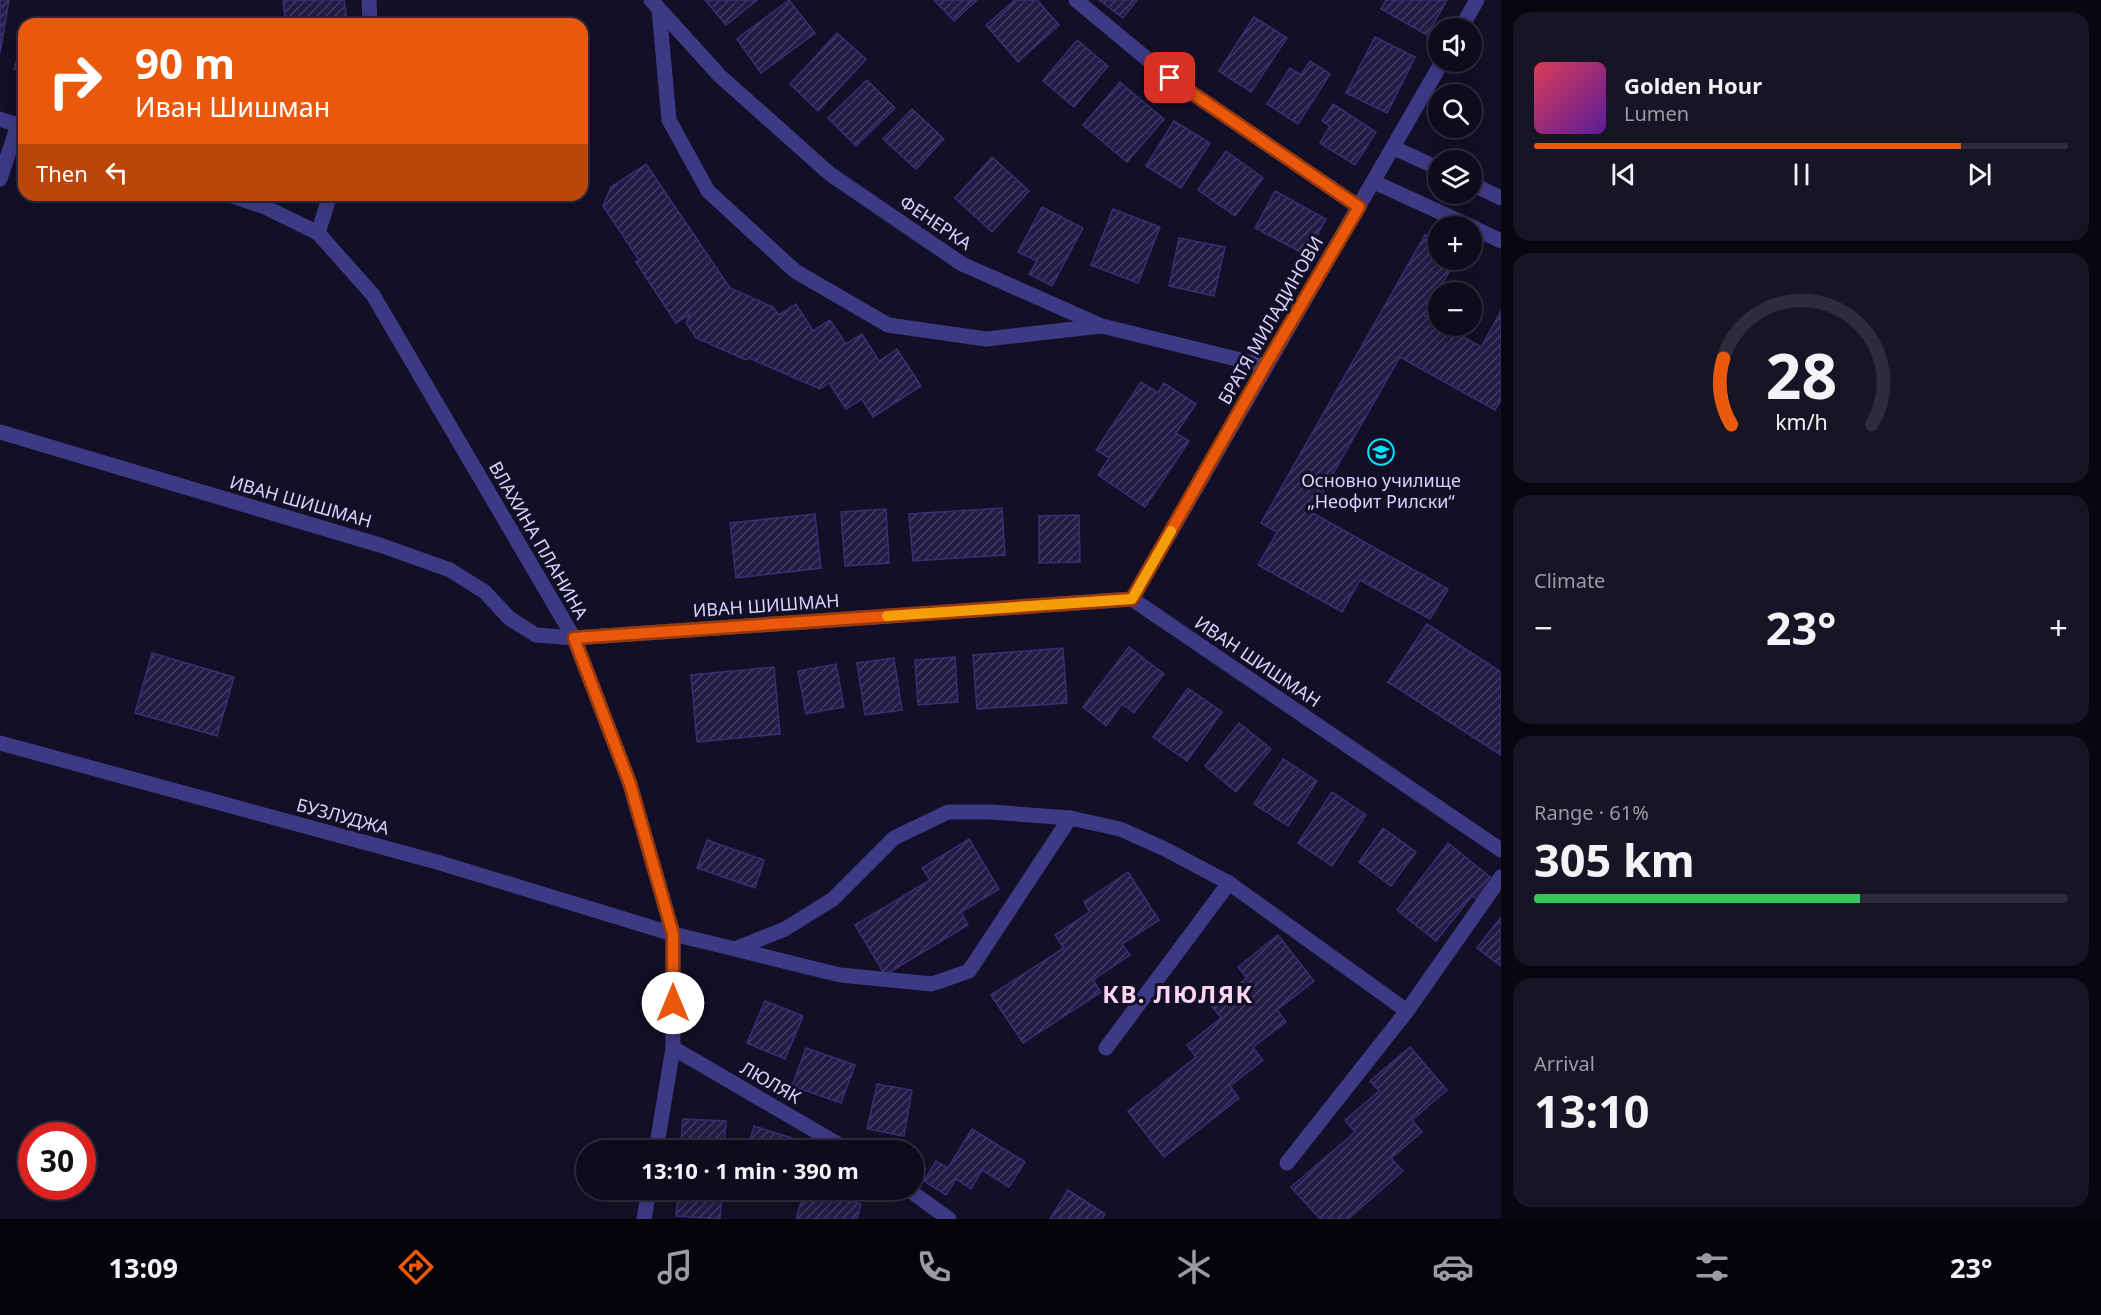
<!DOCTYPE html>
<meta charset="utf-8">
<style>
:root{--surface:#0e0b1c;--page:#171425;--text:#f1f3f6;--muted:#9b9ba3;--line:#2e2b3b;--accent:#ea580c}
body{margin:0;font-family:"Noto Sans",sans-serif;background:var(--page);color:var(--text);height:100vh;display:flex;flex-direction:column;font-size:22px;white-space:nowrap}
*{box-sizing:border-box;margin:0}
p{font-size:20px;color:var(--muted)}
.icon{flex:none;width:33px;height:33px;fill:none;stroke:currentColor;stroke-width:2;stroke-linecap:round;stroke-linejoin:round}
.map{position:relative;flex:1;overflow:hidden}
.details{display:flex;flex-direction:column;gap:12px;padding:12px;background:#08060f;width:600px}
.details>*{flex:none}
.hud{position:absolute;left:18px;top:18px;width:570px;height:183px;border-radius:18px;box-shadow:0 3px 15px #0003,0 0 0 2px var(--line);background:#ea580c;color:#fff;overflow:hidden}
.fabs{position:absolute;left:1428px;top:18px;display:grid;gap:12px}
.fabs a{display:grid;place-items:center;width:54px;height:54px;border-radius:50%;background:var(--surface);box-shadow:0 3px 15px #0003,0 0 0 2px var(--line);font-size:30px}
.speed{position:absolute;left:18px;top:1122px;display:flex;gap:12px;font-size:30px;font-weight:700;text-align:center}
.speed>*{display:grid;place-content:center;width:78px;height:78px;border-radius:50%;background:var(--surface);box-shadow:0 3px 15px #0003,0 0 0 2px var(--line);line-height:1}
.speed .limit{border:9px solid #d22;background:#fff;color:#111}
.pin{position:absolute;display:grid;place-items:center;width:51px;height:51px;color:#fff;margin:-26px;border-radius:12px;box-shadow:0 3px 9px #0006}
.me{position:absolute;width:66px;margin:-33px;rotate:0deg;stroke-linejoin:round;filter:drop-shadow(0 0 4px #0008)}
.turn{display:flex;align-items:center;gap:21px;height:126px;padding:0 18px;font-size:27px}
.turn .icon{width:78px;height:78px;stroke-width:2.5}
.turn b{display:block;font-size:42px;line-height:51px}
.then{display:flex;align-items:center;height:57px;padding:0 18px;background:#0003;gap:12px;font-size:22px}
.big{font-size:45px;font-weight:700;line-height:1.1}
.details .tile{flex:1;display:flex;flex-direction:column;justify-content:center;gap:9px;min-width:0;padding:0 21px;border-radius:18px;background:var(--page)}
.details .dial{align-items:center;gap:0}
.dial svg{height:156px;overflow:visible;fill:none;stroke:var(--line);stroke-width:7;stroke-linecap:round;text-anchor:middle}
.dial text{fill:var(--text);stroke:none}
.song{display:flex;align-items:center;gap:18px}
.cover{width:72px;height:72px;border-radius:9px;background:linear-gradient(135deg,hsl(350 70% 55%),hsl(270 70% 35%))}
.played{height:6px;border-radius:3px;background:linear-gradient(90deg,var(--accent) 80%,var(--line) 80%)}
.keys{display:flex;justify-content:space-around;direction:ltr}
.heat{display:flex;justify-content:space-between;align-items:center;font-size:33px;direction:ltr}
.charge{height:9px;border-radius:4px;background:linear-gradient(90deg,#34c759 61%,var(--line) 0)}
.trip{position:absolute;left:576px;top:1140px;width:348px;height:60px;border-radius:30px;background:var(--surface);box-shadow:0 3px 15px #0003,0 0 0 2px var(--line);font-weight:700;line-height:60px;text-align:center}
.tab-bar{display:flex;height:96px;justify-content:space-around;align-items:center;background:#06040b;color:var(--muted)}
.tab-bar .icon{width:42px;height:42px}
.tab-bar .active{color:var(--accent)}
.tab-bar b{font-size:27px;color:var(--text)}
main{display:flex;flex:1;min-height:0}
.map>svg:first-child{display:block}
.building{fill:url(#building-hatch);stroke:#3b2d73;stroke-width:1.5}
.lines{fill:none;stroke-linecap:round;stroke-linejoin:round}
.service{stroke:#3d3a85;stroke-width:15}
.minor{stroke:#3d3a85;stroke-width:15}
.route-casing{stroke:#983908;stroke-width:15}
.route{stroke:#ea580c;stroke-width:10}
.slow{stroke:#f59e0b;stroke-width:10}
.labels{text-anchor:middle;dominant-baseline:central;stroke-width:6;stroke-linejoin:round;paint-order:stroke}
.street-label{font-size:18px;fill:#d9d4ff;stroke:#130f26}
.poi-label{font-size:18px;fill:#d9d4ff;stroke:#130f26}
.district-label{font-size:24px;font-weight:bold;letter-spacing:1.5px;fill:#ffd6f0;stroke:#130f26}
</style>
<main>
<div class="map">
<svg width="1501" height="1219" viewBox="0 0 1501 1219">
<defs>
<pattern id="building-hatch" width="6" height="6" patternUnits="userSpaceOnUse" patternTransform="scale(1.5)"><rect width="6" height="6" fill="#241b47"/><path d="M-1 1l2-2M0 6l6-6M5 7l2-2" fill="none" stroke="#433b63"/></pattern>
</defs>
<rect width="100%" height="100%" fill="#130f26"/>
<g class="building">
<path d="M0,0h9l-9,53z"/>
<path d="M283,0h61l3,18 -39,6h-22z"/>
<path d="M705,0h52l-31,25z"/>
<path d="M789,0l26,33 -54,40 -24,-34z"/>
<path d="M934,0h43l-23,21z"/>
<path d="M1015,0h22l22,25 -41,37 -32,-37z"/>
<path d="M1099,0h38l-14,18z"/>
<path d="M1386,0h61l-20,35 -46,-26z"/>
<path d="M1254,17l33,21 -36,54 -32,-21z"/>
<path d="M38,19l16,5h-17z"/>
<path d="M837,33l29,26 -48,52 -28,-27z"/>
<path d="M1375,37l40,20 -28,56 -41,-20z"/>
<path d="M1077,40l31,26 -34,41 -31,-26z"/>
<path d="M17,59l7,3v10l-10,-3z"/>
<path d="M1310,61l20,13 -32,50 -31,-20 23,-36 11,7z"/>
<path d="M867,80l28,28 -39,38 -28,-28z"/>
<path d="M1120,82l44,37 -37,43 -44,-37z"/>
<path d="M1333,104l43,28 -21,33 -35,-22 10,-17 -8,-5z"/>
<path d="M912,109l32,30 -28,30 -33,-30z"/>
<path d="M1174,121l36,22 -29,45 -35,-22z"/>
<path d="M1226,151l37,27 -28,38 -37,-26z"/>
<path d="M992,157l37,34 -37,41 -37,-34z"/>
<path d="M646,164l84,124 43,19 6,8 17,-11 17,27 17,-11 16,24 16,-10 17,27 18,-12 24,37 -48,31 -11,-18 -16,10 -17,-26 -9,6 -71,-31 -3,2 -50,-22 -10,-15 4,-9 -14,9 -40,-61 3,-2 -36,-54 8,-19z"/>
<path d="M1275,191l51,28 -20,36 -51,-27z"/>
<path d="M1042,207l41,21 -31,58 -23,-12 8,-13 -19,-9z"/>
<path d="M1113,209l47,18 -22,56 -47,-18z"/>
<path d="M1425,235l13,7v18h18l-32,55 14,8v3h6l37,21 20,-36v89l-6,10 -95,-53 -89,155 137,77 -18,30 -70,-39 -18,32 -84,-47 19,-33 -16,-9z"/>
<path d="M1179,238l46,9 -11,49 -45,-10z"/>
<path d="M1141,382l17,11 6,-10 32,21 -20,29 13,8 -44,66 -47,-32 11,-17 -13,-8z"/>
<path d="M1002,508l3,47 -92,6 -4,-47z"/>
<path d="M886,509l3,54 -44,3 -4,-54z"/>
<path d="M815,514l6,54 -85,10 -6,-55z"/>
<path d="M1079,515l1,47 -41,1v-47z"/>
<path d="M1427,624l74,48v83l-113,-73z"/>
<path d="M1129,647l35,27 -30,39 -12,-9 -16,22 -23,-19z"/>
<path d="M1063,648l4,55 -90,6 -4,-54z"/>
<path d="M152,653l82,24 -17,59 -82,-23z"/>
<path d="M955,657l3,45 -40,3 -3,-45z"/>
<path d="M894,658l8,52 -37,5 -8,-52z"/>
<path d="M836,664l8,43 -38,7 -8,-43z"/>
<path d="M774,667l6,67 -83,8 -6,-67z"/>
<path d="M1188,688l34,24 -35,49 -34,-24z"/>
<path d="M1239,723l32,26 -35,43 -31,-26z"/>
<path d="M1283,759l34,22 -29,45 -34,-22z"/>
<path d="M1332,792l34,23 -34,51 -34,-23z"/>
<path d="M1383,828l33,24 -25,34 -32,-24z"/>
<path d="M969,839l30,50 -38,23 7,13 -83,50 -30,-50 75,-45 -8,-12z"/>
<path d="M707,840l57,20 -9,28 -58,-20z"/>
<path d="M1448,843l46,37 -16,20 -6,-4 -36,45 -39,-31z"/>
<path d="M1128,872l31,48 -37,24 8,11 -37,25 8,12 -78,51 -32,-48 73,-47 -9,-13 35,-23 -6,-10z"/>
<path d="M1501,917v49l-24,-18z"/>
<path d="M1278,935l36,46 -37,29 9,12 -33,25 10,13 -33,26 9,12 -75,59 -36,-46 68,-54 -9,-12 34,-27 -10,-13 36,-27 -9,-11z"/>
<path d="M765,1001l38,15 -18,43 -38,-16z"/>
<path d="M1410,1047l37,43 -35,30 10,12 -31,26 12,13 -55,48h-28l-29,-32 64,-55 -10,-12 34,-29 -9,-10z"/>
<path d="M806,1048l49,17 -14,38 -49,-17z"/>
<path d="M877,1084l35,6 -8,46 -37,-7z"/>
<path d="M683,1119l43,2 -2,29h-44z"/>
<path d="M754,1126l38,12 -3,12h-42z"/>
<path d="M972,1129l53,33 -16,25 -27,-17 -11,19 -15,-10 -10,16 -22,-14 12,-20 12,7z"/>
<path d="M678,1190h44l-2,29 -44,-3z"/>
<path d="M1068,1190l37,24 -3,5h-52z"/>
<path d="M818,1192l43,12 -4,15h-61l6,-20 13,4z"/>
</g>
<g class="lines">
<g class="service">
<path d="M735,949l105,26 92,9 37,-13 101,-153"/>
<path d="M1106,1048l123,-165"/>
<path d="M1287,1163l120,-152"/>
</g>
<g class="minor">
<path d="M369,0l1,24"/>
<path d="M651,0l69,76 110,98 132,90 140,62 163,40"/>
<path d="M1076,0l94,78 189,129"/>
<path d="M659,9l10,111 39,71 87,80 93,54 98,14 115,-13"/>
<path d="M1461,28l16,-28"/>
<path d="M0,119l24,8"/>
<path d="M1394,148l44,20"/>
<path d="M0,179l18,-54"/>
<path d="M1374,182l96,44"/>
<path d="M1472,184l29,14"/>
<path d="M229,195l36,12 53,26"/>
<path d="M330,195l-12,38 55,62 201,343 56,146 43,150v114l-17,102"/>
<path d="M1472,227l29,14"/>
<path d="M0,432l383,114 67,24 35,22 24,26 27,17 38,3 558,-39 369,251"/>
<path d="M1132,599l310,-537"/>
<path d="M0,743l437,119 236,72 62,15 50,-20 48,-30 61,-61 54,-26h43l79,6 50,11 45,20 64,34 178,128 94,-134"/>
<path d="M673,1048l175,102"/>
<path d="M909,1190l40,29"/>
<path d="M644,1219l5,-29"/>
</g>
</g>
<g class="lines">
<g class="route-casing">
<path id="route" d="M673,1003v-69l-43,-150 -56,-146 558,-39 133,-233 94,-159 -189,-129"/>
</g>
<use href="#route" class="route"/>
<path class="slow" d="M887,616l245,-17 39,-68"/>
</g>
<defs>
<g id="school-ring" transform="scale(1.35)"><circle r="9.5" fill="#130f26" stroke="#00e5ff" stroke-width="1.5"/><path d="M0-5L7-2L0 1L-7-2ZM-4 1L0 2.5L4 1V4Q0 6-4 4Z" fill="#00e5ff"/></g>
</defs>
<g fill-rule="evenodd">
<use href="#school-ring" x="1381" y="452"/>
</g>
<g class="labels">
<g class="street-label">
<text transform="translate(936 222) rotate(34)">ФЕНЕРКА</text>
<text transform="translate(1270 320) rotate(-60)">БРАТЯ МИЛАДИНОВИ</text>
<text transform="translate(301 501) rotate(16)">ИВАН ШИШМАН</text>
<text transform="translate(539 540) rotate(60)">ВЛАХИНА ПЛАНИНА</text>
<text transform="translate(766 605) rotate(-4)">ИВАН ШИШМАН</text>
<text transform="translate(1258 661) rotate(34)">ИВАН ШИШМАН</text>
<text transform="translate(343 816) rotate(15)">БУЗЛУДЖА</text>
<text transform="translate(771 1082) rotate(30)">ЛЮЛЯК</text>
</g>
<g class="poi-label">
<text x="1381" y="480">Основно училище<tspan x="1381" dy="21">„Неофит Рилски“</tspan></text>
</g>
<g class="district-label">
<text x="1178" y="993">КВ. ЛЮЛЯК</text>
</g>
</g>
</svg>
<div class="fabs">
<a><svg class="icon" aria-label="sound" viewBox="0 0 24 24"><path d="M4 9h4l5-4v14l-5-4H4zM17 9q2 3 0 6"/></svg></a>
<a><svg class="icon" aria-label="search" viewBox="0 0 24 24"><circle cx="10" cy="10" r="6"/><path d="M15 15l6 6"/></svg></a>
<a><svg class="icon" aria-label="layers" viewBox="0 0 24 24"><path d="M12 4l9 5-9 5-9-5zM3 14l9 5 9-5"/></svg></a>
<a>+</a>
<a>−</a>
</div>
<div class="speed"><div class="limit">30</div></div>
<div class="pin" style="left:1170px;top:78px;background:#d93025"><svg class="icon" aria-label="arrive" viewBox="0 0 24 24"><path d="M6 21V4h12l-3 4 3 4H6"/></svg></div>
<svg class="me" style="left:673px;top:1003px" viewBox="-20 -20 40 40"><circle r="19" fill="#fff"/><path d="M0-13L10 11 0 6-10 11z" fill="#ea580c"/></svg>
<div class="trip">13:10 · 1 min · 390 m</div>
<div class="hud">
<div class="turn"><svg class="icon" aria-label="right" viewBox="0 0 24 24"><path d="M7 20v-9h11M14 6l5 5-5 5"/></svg><div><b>90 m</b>Иван Шишман</div></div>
<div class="then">Then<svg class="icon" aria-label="left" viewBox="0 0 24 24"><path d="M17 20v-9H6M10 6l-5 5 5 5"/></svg></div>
</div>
</div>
<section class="details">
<div class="tile">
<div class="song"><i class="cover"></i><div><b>Golden Hour</b><p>Lumen</p></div></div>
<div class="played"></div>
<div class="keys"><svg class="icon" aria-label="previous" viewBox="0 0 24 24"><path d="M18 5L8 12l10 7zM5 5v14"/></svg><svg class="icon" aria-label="pause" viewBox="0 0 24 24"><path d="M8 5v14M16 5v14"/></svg><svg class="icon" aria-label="next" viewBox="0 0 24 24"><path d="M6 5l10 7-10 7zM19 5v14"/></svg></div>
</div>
<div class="tile dial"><svg viewBox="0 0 100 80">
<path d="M14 69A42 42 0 1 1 86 69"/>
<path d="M14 69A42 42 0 0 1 10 35" stroke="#ea580c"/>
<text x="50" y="56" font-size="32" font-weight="700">28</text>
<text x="50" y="72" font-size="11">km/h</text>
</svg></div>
<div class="tile"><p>Climate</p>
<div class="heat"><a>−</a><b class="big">23°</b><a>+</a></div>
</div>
<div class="tile"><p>Range · 61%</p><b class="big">305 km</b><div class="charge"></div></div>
<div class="tile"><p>Arrival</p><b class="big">13:10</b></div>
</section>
</main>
<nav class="tab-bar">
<b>13:09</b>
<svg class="icon active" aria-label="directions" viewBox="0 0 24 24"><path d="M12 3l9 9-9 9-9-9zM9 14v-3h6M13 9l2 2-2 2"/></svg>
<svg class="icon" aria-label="music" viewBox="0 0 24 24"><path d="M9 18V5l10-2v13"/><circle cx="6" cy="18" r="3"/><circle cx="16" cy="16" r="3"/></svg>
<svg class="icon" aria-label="phone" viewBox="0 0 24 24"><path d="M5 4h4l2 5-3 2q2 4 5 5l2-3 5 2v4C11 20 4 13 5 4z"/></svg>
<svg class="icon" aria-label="climate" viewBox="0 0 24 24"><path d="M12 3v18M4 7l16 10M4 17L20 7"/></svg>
<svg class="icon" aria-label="car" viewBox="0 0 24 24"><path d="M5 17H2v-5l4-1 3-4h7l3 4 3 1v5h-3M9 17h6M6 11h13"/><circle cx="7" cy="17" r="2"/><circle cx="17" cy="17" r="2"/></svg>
<svg class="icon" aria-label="filters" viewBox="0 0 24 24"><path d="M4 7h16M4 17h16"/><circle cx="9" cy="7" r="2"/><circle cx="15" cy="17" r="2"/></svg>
<b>23°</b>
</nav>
